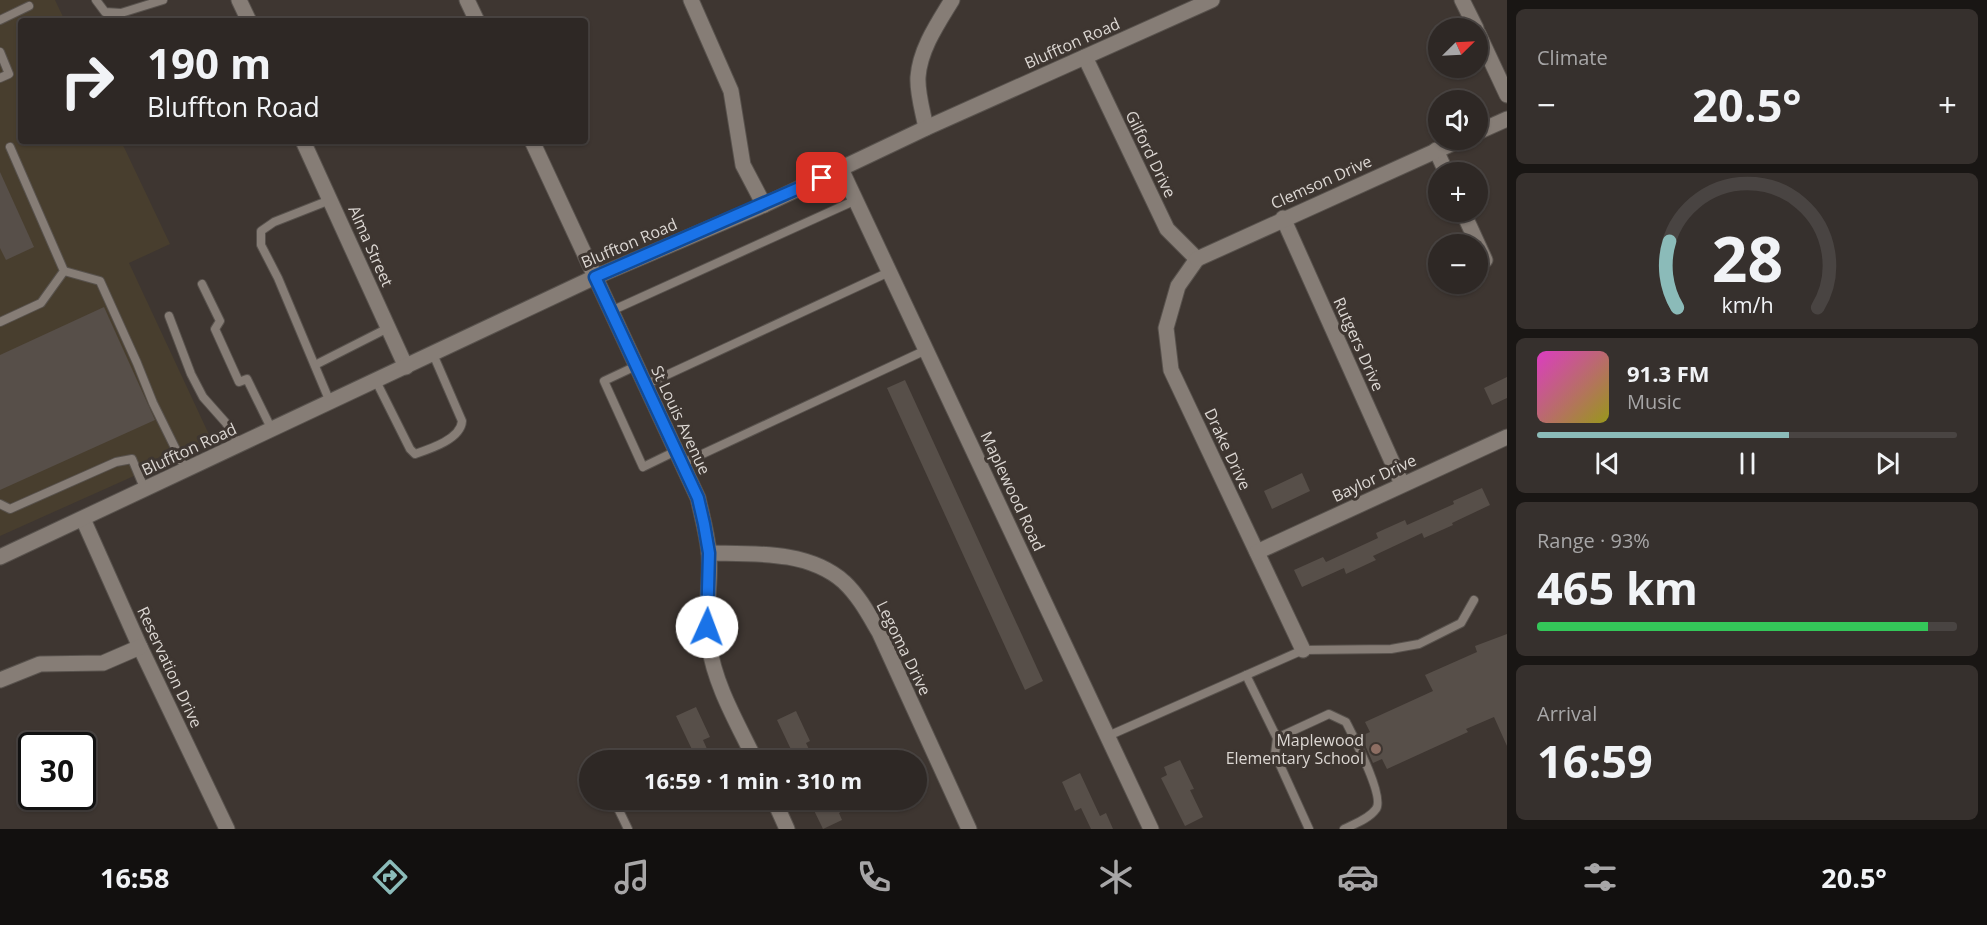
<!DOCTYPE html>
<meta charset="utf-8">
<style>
:root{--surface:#2e2825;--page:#36302d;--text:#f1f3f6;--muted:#a7a6a7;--line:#494442;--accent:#8bbbb9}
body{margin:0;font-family:"Open Sans",sans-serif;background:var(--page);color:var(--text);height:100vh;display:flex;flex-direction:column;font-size:22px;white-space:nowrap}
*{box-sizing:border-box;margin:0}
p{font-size:20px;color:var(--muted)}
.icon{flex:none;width:33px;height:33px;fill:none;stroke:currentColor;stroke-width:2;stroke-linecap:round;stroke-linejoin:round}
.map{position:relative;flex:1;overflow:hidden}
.drawer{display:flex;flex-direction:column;gap:9px;padding:9px;background:#191614;width:480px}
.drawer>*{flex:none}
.banner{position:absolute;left:18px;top:18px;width:570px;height:126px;border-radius:6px;box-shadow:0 2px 4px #0004,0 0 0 2px var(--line);background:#2e2825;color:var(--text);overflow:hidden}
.needle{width:39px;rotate:66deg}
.buttons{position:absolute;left:1428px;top:18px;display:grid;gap:12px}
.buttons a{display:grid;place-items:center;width:60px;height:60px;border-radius:50%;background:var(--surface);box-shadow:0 2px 4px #0004,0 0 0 2px var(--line);font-size:30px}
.speed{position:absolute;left:18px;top:732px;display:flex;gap:12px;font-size:30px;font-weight:700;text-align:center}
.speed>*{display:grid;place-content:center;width:78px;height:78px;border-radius:50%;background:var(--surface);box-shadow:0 2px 4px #0004,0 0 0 2px var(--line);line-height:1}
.speed .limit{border:3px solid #111;border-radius:9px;background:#fff;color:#111}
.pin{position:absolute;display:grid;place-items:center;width:51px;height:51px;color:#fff;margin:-26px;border-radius:12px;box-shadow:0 3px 9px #0006}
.me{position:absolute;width:66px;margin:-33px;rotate:2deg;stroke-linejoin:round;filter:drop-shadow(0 0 4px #0008)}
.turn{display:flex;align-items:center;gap:21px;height:126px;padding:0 30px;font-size:27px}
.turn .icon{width:78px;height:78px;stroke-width:2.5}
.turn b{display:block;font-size:42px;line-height:51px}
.big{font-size:45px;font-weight:700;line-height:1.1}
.drawer .widget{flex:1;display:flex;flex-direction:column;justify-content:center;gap:9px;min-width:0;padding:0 21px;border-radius:9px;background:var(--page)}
.drawer .dial{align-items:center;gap:0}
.dial svg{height:156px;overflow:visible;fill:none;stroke:var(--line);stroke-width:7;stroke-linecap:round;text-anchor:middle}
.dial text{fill:var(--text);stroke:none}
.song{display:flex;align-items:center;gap:18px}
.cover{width:72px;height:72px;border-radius:9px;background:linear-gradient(135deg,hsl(310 70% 55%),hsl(60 70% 35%))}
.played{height:6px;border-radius:3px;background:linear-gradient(90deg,var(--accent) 60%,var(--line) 60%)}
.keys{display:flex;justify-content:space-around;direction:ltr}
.heat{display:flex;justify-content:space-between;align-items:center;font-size:33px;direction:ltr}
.charge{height:9px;border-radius:4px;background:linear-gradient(90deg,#34c759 93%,var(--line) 0)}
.trip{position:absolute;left:579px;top:750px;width:348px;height:60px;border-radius:30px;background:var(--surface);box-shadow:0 2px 4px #0004,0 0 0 2px var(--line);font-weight:700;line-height:60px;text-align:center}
.tabs{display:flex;height:96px;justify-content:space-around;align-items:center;background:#12100f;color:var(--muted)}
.tabs .icon{width:42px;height:42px}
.tabs .on{color:var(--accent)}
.tabs b{font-size:27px;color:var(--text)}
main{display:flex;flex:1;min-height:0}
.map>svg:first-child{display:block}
.industrial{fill:#483e2e}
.building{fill:#574f49}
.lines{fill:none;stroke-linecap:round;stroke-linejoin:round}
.lane-casing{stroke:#58524d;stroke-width:10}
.street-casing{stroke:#58524d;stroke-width:17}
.secondary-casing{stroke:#58524d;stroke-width:17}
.lane{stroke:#867d76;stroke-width:8}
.street{stroke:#867d76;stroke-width:15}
.secondary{stroke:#867d76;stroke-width:15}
.route-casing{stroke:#114b97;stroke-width:15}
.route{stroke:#1a73e8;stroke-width:10}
.education-dot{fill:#8d6e63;stroke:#3e3631;stroke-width:2}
.labels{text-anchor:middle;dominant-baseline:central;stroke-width:6;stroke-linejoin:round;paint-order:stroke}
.street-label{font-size:16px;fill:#dcd7d3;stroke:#3e3631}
.poi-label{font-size:16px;fill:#dcd7d3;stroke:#3e3631;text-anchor:end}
</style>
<main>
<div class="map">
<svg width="1507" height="829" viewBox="0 0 1507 829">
<rect width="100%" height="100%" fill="#3e3631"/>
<path class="industrial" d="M0,0h55l10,21h-44v120h100l49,103 -41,19 83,178 -212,95z"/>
<g class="building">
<path d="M0,172l34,75 -28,13 -6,-12z"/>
<path d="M104,307l51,113 -155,70v-135z"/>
<path d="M1507,377v21l-15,7 -8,-17z"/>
<path d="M905,380l138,301 -18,9 -138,-302z"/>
<path d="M1302,473l8,18 -38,18 -8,-18z"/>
<path d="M1482,488l8,17 -38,18 1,2 -29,13 -2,-5 -49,23 3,4 -30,14 -2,-6 -42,19 -8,-17 29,-13 3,5 52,-24 -2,-5 29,-13 2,5 47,-21 -1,-3z"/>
<path d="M1507,634v112l-13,-29 -28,12 2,3 -81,37 -5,-10 -9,4 -12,-27 9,-4 -5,-10 68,-31 -8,-16 52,-23 -2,-6z"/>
<path d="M696,707l14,30 -7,3 9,20h-15l-21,-44z"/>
<path d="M796,711l14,30 -4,2 8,17h-18l-19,-40z"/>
<path d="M1180,760l14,29 -4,1 13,27 -18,9 -24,-48 6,-3 -3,-8z"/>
<path d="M1080,773l20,43 6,-3 7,16h-22l-10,-21 -6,3 -13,-29z"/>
<path d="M809,800h32l5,9 -7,4 3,7 -19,9z"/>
</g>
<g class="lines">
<g class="lane-casing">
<g id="lane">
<path d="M96,0l9,12 16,1 42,-13"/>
<path d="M0,20l29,-14"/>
<path d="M0,52l9,22 -9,4"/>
<path d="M64,271l36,10 37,82 16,40 33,67"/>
<path d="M202,284l18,37 -5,8 24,53 8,-3 25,51"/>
<path d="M611,311l245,-111"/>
<path d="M169,316l22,58 12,23 23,26 14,22"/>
<path d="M0,322l41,-19 23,-32 -54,-124"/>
<path d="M315,365l73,-37"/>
<path d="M636,366l-32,15 39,86 33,-16"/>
<path d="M376,381l34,68 5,5c15,-5 46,-15 47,-33l-29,-67"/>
<path d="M645,385l244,-113"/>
<path d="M330,402l-52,-124 -17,-33v-14l13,-9 56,-22"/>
<path d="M681,464l245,-114"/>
<path d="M0,504l10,5 106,-47 16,-3 13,31"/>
<path d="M1246,675l31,63 -2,16 34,75"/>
<path d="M1108,736l195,-86 88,-1 28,-5 42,-21 13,-23"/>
<path d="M1277,738l52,-24 17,8c7,14 39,75 30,87 -7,10 -22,15 -32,20"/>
<path d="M614,800l14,29"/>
</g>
</g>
<g class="street-casing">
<g id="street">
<path d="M239,0l10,21"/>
<path d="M467,0l10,21"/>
<path d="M691,0l40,91 12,74 21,40"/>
<path d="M1462,0l14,28"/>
<path d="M1478,33l29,62"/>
<path d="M1085,57l82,172 30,30"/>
<path d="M926,128c-3,-16 -9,-35 -8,-51 2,-28 20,-54 34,-77"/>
<path d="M1478,132l29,-13"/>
<path d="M303,141l103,226"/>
<path d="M532,141l166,357c4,18 9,36 11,55 2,31 -5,61 0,92 6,41 29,79 46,115"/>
<path d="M1436,150l10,22"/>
<path d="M841,169l310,660"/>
<path d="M1463,212l22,48"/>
<path d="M1283,218l119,266"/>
<path d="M1197,259l-19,27 -12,42 5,42 132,280"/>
<path d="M1197,259l263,-119"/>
<path d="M83,519l57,128 87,182"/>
<path d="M1257,552l250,-115"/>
<path d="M709,553c44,1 99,-3 135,29 15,14 25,33 35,50l90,197"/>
<path d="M0,680l40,-16 63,-1 37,-16"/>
<path d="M774,800l13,29"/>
</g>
</g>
<g class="secondary-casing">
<path id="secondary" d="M0,557l595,-280 169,-72 162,-77 286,-128"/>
</g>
<use href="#lane" class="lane"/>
<use href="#street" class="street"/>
<use href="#secondary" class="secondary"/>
</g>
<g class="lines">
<g class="route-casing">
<path id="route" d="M707,627l2,-74 -5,-29 -6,-26 -103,-221 227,-99"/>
</g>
<use href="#route" class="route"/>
</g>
<circle class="education-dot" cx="1376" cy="749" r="6"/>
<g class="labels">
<g class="street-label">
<text transform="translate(1072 43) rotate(-24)">Bluffton Road</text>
<text transform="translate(1151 154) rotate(64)">Gilford Drive</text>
<text transform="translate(1321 182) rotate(-24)">Clemson Drive</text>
<text transform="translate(629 243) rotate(-23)">Bluffton Road</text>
<text transform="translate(371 246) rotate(66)">Alma Street</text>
<text transform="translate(1359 344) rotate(66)">Rutgers Drive</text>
<text transform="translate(681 420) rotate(65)">St Louis Avenue</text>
<text transform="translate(189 449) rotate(-25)">Bluffton Road</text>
<text transform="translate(1228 449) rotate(65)">Drake Drive</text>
<text transform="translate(1374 478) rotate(-25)">Baylor Drive</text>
<text transform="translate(1013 491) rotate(65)">Maplewood Road</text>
<text transform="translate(904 648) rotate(64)">Legoma Drive</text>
<text transform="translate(170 667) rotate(65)">Reservation Drive</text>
</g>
<g class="poi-label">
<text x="1364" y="740">Maplewood<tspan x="1364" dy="18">Elementary School</tspan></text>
</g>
</g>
</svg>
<div class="buttons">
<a><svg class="needle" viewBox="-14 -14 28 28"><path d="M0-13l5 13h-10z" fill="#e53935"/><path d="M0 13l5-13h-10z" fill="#a7a6a7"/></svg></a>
<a><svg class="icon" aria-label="sound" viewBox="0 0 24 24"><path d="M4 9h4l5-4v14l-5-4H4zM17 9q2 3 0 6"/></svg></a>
<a>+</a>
<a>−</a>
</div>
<div class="speed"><div class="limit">30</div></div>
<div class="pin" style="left:822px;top:178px;background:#d93025"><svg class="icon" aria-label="arrive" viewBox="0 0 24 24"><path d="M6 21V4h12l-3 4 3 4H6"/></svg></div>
<svg class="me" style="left:707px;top:627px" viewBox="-20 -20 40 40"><circle r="19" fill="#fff"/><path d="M0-13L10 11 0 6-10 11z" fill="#1a73e8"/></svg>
<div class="trip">16:59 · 1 min · 310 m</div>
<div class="banner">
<div class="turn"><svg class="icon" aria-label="right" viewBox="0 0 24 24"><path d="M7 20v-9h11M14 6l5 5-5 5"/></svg><div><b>190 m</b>Bluffton Road</div></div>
</div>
</div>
<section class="drawer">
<div class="widget"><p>Climate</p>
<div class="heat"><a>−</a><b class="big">20.5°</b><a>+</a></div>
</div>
<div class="widget dial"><svg viewBox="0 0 100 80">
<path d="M14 69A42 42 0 1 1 86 69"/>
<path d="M14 69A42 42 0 0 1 10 35" stroke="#8bbbb9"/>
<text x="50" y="56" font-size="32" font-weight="700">28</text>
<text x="50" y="72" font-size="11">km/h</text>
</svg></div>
<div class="widget">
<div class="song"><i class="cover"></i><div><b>91.3 FM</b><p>Music</p></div></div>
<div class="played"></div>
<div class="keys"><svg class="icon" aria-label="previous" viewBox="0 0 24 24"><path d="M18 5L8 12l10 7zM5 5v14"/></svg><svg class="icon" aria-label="pause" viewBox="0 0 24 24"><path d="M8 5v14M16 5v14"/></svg><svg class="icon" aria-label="next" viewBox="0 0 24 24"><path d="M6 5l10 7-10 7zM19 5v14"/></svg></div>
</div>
<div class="widget"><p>Range · 93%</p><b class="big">465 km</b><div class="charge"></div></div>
<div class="widget"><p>Arrival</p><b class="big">16:59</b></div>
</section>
</main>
<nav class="tabs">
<b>16:58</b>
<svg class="icon on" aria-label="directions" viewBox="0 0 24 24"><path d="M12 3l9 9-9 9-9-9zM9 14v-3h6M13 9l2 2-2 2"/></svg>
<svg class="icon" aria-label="music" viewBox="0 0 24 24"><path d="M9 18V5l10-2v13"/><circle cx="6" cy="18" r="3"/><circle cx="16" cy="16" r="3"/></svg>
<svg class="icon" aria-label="phone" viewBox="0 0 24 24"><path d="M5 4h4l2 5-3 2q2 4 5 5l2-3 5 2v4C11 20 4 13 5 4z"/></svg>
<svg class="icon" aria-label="climate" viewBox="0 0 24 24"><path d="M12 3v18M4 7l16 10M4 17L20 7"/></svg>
<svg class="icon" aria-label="car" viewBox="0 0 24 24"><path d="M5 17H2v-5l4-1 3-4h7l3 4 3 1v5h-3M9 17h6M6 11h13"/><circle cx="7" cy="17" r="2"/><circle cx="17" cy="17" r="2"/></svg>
<svg class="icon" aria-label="filters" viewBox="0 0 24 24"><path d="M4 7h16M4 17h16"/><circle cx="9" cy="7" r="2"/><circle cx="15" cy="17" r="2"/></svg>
<b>20.5°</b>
</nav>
